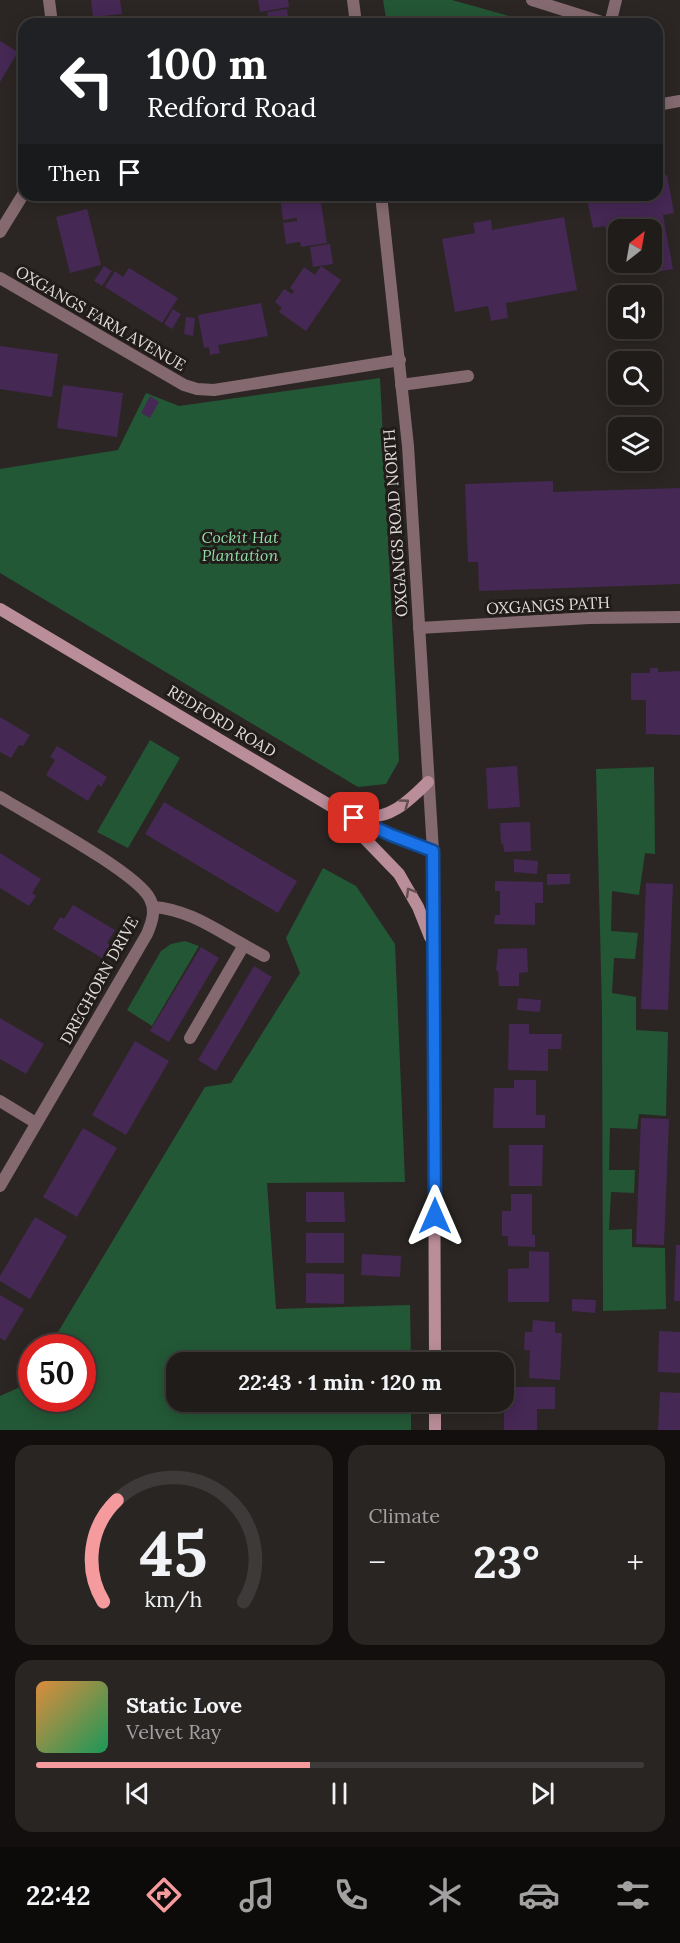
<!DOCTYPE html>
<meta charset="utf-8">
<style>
:root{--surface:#201c1a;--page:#282523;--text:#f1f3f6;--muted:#a2a1a2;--line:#3d3a39;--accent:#f59b9d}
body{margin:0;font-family:Lora,serif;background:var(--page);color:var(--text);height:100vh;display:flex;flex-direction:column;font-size:22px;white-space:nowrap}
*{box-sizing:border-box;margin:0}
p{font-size:20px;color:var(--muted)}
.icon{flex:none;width:33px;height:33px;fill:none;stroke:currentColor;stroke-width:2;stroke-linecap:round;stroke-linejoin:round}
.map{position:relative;height:1430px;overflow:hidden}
.panel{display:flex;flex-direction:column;gap:15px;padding:15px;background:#120f0e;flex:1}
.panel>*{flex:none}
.banner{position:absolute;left:18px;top:18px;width:645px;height:183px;border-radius:18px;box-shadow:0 3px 15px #0003,0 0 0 2px var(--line);background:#202124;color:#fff;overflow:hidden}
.needle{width:39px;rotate:31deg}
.buttons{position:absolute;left:608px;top:219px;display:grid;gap:12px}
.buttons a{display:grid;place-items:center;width:54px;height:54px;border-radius:12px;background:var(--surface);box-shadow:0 3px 15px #0003,0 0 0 2px var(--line);font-size:30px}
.speed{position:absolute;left:18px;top:1334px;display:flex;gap:12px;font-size:30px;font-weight:700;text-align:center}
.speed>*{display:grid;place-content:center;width:78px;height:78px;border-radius:50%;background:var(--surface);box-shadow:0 3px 15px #0003,0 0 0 2px var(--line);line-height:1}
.speed .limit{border:9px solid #d22;background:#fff;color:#111}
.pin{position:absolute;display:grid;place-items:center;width:51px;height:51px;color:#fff;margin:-26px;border-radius:12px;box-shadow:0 3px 9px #0006}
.me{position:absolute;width:66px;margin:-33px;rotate:0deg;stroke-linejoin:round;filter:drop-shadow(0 0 4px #0008)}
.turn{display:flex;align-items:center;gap:21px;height:126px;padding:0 30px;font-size:27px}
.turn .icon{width:78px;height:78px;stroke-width:2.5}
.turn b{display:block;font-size:42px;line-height:51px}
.then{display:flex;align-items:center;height:57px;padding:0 30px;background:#0003;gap:12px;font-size:22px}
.big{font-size:45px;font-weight:700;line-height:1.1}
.panel .tile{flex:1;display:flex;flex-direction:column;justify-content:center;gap:9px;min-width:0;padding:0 21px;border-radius:18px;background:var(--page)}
.panel .dial{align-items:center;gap:0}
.dial svg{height:156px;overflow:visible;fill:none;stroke:var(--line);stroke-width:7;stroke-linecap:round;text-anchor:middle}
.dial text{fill:var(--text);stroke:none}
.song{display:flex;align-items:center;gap:18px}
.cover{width:72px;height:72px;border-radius:9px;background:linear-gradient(135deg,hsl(30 70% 55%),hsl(150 70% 35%))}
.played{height:6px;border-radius:3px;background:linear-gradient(90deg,var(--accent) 45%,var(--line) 45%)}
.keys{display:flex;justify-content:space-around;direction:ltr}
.heat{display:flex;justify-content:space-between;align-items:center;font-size:33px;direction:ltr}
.panel .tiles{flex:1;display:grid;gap:15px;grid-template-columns:1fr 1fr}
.tile:last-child{grid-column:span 2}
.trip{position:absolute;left:166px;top:1352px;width:348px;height:60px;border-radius:18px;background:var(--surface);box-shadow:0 3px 15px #0003,0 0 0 2px var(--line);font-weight:700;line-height:60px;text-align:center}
.dock{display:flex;height:96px;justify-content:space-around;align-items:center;background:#0d0b0a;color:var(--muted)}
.dock .icon{width:42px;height:42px}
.dock .on{color:var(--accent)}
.dock b{font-size:27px;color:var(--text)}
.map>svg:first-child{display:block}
.green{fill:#235635}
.forest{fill:#235836}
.building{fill:#452854}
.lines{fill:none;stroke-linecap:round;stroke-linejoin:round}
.service{stroke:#846970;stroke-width:12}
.minor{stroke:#846970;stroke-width:12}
.tertiary{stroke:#846970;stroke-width:12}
.secondary{stroke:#b98d99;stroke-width:12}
.oneway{stroke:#654f53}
.route-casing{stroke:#114b97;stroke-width:15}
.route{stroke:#1a73e8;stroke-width:10}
.labels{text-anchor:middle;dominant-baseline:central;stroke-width:6;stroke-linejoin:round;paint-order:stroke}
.street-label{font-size:16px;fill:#e0dcdb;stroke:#211c1a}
.park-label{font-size:16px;font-style:italic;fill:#8edea6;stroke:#211c1a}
</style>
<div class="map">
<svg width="680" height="1430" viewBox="0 0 680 1430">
<rect width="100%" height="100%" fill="#2b2623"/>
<g class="green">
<path d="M383,0h69l86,24h-151z"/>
<path d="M150,740l30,18 -52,90 -31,-16z"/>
<path d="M654,767l1,87 -10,-1 -6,42 -27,-4 -1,40 27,2 -3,26 -21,-1 -2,35 24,4v33l32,2 -2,84 -27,-2 -2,15 -27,-1 -1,42h26l-1,23 -23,-1 -2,38 23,-1v18l33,1 1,61 -63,2 -1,-301 -6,-241z"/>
<path d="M185,941l14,5 -47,80 -25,-16 34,-59 10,-7z"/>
</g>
<g class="forest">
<path d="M380,378l19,383 -13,23 -28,3 -358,-214v-104l118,-19 28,-57 33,13z"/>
<path d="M323,868l33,18 39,58 10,238 -138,1 9,126 134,-4 1,57h-234v39h234v29h-411v-34l27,-12 4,-8 1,22h50v-51h-33l156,-260 26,-4 69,-110 -14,-35z"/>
</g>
<g class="building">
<path d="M91,0h29l2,14 -29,3z"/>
<path d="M258,0h30l1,7 -29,5z"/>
<path d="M287,9l2,15h-20l-2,-12z"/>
<path d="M121,19v5h-26v-3z"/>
<path d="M0,41l18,11 -18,30z"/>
<path d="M659,156l4,20 4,-1 7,38 -11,2 10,54 -35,6 -2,-13h15v-32h-33v10l-10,2 -3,-16 -12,2 -7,-33h71v-38z"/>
<path d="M89,195h18l-5,8z"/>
<path d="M320,195l7,48 -26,4 -1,-5 -14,2 -3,-21 14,-2v-3l-14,2 -3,-24z"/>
<path d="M87,209l14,56 -31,8 -14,-56z"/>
<path d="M564,217l13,73 -71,13 2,15 -17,3 -3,-15 -33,6 -13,-73 33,-6 -2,-10 18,-3 1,10z"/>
<path d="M330,244l3,20 -20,3 -3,-20z"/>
<path d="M104,266l8,5 -10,15 -8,-5z"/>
<path d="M321,266l20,14 -35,51 -27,-19 3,-4 -7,-6 9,-13 8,5 2,-3 -4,-3 14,-21 11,8z"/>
<path d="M129,268l49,30 -16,25 -57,-36 10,-16 8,6z"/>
<path d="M261,303l7,33 -50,9 2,8 -10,2 -1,-8 -5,1 -6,-33z"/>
<path d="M173,309l8,5 -9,15 -8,-5z"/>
<path d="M186,317l9,1 -2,18 -9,-2z"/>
<path d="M0,346l58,8 -6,43 -52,-8z"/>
<path d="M63,385l60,8 -6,44 -60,-9z"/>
<path d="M150,396l9,6 -9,16 -9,-5z"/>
<path d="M553,481v11l127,-4v96l-201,7 -1,-29h-10l-3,-78z"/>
<path d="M650,668h8v4l22,-1v64l-34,-1v-34h-15v-27h19z"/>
<path d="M0,717l30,18 -7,11 -4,-1 -8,13 -11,-6z"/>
<path d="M57,746l50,31 -6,10 -3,-3 -10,17 -42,-26 9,-15 -5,-3z"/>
<path d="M517,766l3,41 -32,2 -2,-41z"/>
<path d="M164,802l133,79 -19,32 -133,-79z"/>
<path d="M530,822l1,29 -27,1 -1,-9 -2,1 -1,-21z"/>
<path d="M0,853l41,26 -9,14 4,3 -7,10 -29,-18z"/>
<path d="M514,859l24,2 -1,13 -23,-2z"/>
<path d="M547,874h23v10l-23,1z"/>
<path d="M495,881l48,1v21h-8v22l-41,-1 1,-9h5v-24h-5z"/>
<path d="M646,883l27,1 -5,126 -27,-1z"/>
<path d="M73,905l42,25 -8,13 3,2 -8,13 -49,-29 7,-12 4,2z"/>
<path d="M201,947l18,11 -50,84 -19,-11z"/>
<path d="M527,948l1,24 -9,1v13h-20l-1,-15h-2l2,-22z"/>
<path d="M254,966l18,11 -56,94 -18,-11z"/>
<path d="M518,998l23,2 -1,12 -23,-2z"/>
<path d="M0,1018l44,26 -18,30 -26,-15z"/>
<path d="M509,1024h20v10h33l-1,15h-13v22l-40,-1z"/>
<path d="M135,1041l34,20 -43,74 -34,-20z"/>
<path d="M514,1080h22v35h9v13h-52l1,-40h20z"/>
<path d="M641,1118l28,1 -5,126 -28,-1z"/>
<path d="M83,1128l34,20 -40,69 -34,-20z"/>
<path d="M509,1145h34l-1,41h-33z"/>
<path d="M306,1192h38l1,30h-39z"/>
<path d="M511,1194h21v41h3v12l-27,-1v-10h-6v-25h9z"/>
<path d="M35,1217l32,19 -37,63 -30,-18v-5z"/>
<rect x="306" y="1233" width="38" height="30"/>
<path d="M676,1245h4v56h-6z"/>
<path d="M529,1251l20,1v50h-41v-33l21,-1z"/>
<path d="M362,1254l39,2 -1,21 -39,-2z"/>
<path d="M306,1273l38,1v30l-38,-1z"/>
<path d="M0,1295l24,14 -19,32 -5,-3z"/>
<path d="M572,1299l24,1 -1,13 -23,-2z"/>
<path d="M533,1320l22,2v11h7l-2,47 -31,-2 1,-28h-6l1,-18h7z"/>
<path d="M659,1331l21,1v41l-22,-1z"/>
<path d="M504,1387h51v22h-18v21h-33z"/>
<path d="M660,1392l20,1v37h-22z"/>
</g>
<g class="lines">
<g class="service">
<path d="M401,385l67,-9"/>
<path d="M190,1038l54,-93 20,11"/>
</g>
<g class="minor">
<path d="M49,0l3,24"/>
<path d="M532,0l76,24"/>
<path d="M610,24l6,-24"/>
<path d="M657,105l23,-4"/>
<path d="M0,232l24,-39"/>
<path d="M0,278l184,107 13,4 17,1 186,-30"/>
<path d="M419,628l170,-10 91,-1"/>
<path d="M0,797c29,18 138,76 150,102 6,12 2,23 -3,35l-147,252"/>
<path d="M153,907c34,2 62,22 91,38"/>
<path d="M0,1101l36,22"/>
</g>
<g class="tertiary">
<path d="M353,0l3,24"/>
<path d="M381,195l27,251 25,405"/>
</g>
<g class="secondary">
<path d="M0,609l336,200 55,26 42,16 2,511"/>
<path d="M341,814l58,60 19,33 12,30"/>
<path d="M358,815c29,8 51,-14 70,-33"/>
<path d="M435,1430v-29"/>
</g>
</g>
<defs><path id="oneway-chevron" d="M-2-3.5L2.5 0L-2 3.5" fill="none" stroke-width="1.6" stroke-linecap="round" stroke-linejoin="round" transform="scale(1.5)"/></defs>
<g class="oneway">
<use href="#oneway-chevron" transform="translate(405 803) rotate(-36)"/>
<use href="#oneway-chevron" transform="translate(410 892) rotate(-120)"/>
</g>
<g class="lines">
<g class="route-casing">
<path id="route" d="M354,818l37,17 42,16 2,365"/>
</g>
<use href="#route" class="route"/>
</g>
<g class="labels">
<g class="street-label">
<text transform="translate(101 318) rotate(30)">OXGANGS FARM AVENUE</text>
<text transform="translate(395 523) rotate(-94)">OXGANGS ROAD NORTH</text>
<text transform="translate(548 605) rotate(-3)">OXGANGS PATH</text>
<text transform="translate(222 721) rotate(31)">REDFORD ROAD</text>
<text transform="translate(99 980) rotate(-61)">DREGHORN DRIVE</text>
</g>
<g class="park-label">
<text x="240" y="537">Cockit Hat<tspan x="240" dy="18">Plantation</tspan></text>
</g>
</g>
</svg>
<div class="buttons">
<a><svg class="needle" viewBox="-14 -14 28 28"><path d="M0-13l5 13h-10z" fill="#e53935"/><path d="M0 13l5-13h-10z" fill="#a2a1a2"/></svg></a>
<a><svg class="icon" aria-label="sound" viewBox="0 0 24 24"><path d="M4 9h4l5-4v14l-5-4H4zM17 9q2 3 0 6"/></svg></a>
<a><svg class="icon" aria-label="search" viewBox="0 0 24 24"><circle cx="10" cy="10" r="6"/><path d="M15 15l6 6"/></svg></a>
<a><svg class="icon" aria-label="layers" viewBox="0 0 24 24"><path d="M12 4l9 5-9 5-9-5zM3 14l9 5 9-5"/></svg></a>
</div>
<div class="speed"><div class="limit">50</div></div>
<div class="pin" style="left:354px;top:818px;background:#d93025"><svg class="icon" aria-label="arrive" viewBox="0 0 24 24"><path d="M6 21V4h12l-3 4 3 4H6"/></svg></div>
<svg class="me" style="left:435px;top:1216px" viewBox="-20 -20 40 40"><path d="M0-17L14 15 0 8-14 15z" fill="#1a73e8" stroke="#fff" stroke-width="4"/></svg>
<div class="trip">22:43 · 1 min · 120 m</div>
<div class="banner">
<div class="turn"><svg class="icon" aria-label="left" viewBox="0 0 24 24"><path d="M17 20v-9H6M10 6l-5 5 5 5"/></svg><div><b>100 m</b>Redford Road</div></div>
<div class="then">Then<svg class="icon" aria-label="arrive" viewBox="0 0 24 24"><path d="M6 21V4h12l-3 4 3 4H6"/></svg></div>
</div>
</div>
<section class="panel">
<div class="tiles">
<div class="tile dial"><svg viewBox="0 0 100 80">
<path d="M14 69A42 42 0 1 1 86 69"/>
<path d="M14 69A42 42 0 0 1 21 17" stroke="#f59b9d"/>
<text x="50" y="56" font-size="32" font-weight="700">45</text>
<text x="50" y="72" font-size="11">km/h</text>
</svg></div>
<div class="tile"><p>Climate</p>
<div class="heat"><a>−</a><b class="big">23°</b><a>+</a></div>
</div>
<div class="tile">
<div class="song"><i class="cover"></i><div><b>Static Love</b><p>Velvet Ray</p></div></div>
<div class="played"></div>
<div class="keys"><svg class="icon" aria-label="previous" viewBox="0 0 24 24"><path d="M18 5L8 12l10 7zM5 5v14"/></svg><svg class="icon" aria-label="pause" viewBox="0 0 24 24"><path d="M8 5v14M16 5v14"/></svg><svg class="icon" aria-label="next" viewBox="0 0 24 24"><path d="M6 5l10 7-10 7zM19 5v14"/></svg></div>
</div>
</div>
</section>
<nav class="dock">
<b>22:42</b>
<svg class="icon on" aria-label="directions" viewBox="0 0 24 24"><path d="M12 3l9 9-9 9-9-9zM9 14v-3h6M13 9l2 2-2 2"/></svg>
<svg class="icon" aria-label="music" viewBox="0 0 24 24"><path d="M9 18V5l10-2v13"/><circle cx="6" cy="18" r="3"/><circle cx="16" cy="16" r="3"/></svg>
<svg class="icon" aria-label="phone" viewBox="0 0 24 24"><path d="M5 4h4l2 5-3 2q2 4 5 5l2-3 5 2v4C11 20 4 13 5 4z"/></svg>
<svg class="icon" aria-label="climate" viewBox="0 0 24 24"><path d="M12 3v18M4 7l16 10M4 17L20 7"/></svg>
<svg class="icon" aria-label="car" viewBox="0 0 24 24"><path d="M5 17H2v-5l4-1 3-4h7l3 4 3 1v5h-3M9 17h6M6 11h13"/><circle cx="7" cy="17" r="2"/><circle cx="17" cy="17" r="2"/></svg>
<svg class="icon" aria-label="filters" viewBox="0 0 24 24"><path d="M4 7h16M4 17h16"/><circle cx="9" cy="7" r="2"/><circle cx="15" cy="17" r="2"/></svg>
</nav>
